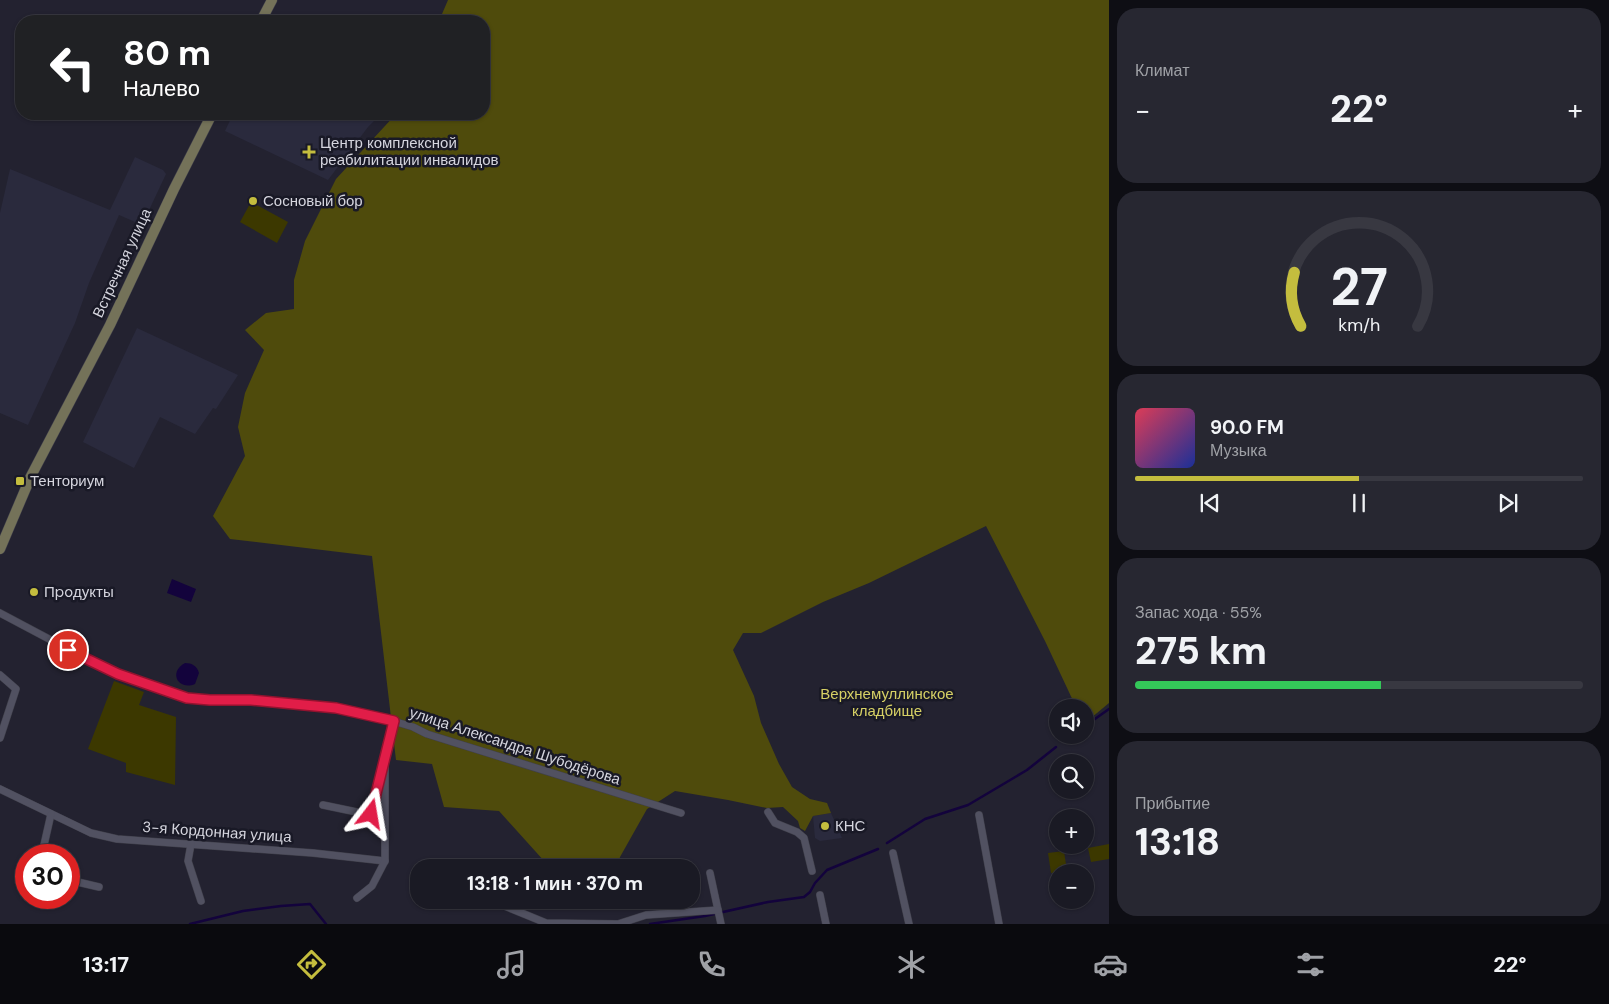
<!DOCTYPE html>
<html lang="ru">
<meta charset="utf-8">
<style>
:root{--surface:#1a1a24;--page:#272731;--text:#f1f3f6;--muted:#9fa1a6;--line:#383841;--accent:#c4bd3e}
body{margin:0;font-family:"DM Sans",sans-serif;background:var(--page);color:var(--text);height:100vh;display:flex;flex-direction:column;font-size:19px;white-space:nowrap}
*{box-sizing:border-box;margin:0}
p{font-size:16px;color:var(--muted)}
.icon{flex:none;width:28px;height:28px;fill:none;stroke:currentColor;stroke-width:2;stroke-linecap:round;stroke-linejoin:round}
.map{position:relative;flex:1;overflow:hidden}
.drawer{display:flex;flex-direction:column;gap:8px;padding:8px;background:#0e0e14;width:500px}
.drawer>*{flex:none}
.top-card{position:absolute;left:15px;top:15px;width:475px;height:105px;border-radius:20px;box-shadow:0 1px 4px #0004,0 0 0 1px var(--line);background:#202124;color:#fff;overflow:hidden}
.fabs{position:absolute;left:1049px;top:699px;display:grid;gap:10px}
.fabs a{display:grid;place-items:center;width:45px;height:45px;border-radius:50%;background:var(--surface);box-shadow:0 1px 4px #0004,0 0 0 1px var(--line);font-size:25px}
.speed{position:absolute;left:15px;top:844px;display:flex;gap:10px;font-size:25px;font-weight:700;text-align:center}
.speed>*{display:grid;place-content:center;width:65px;height:65px;border-radius:50%;background:var(--surface);box-shadow:0 1px 4px #0004,0 0 0 1px var(--line);line-height:1}
.speed .limit{border:8px solid #d22;background:#fff;color:#111}
.pin{position:absolute;display:grid;place-items:center;width:42px;height:42px;color:#fff;margin:-21px;border:2px solid #fff;border-radius:50%;box-shadow:0 1px 5px #0007}
.me{position:absolute;width:55px;margin:-28px;rotate:14deg;stroke-linejoin:round;filter:drop-shadow(0 0 4px #0008)}
.turn{display:flex;align-items:center;gap:18px;height:105px;padding:0 25px;font-size:22px}
.turn .icon{width:65px;height:65px;stroke-width:2.5}
.turn b{display:block;font-size:35px;line-height:42px}
.big{font-size:38px;font-weight:800;line-height:1.1}
.drawer .widget{flex:1;display:flex;flex-direction:column;justify-content:center;gap:8px;min-width:0;padding:0 18px;border-radius:20px;background:var(--page)}
.drawer .dial{align-items:center;gap:0}
.dial svg{height:130px;overflow:visible;fill:none;stroke:var(--line);stroke-width:7;stroke-linecap:round;text-anchor:middle}
.dial text{fill:var(--text);stroke:none}
.song{display:flex;align-items:center;gap:15px}
.cover{width:60px;height:60px;border-radius:8px;background:linear-gradient(135deg,hsl(350 70% 55%),hsl(230 70% 35%))}
.played{height:5px;border-radius:2px;background:linear-gradient(90deg,var(--accent) 50%,var(--line) 50%)}
.keys{display:flex;justify-content:space-around;direction:ltr}
.heat{display:flex;justify-content:space-between;align-items:center;font-size:28px;direction:ltr}
.charge{height:8px;border-radius:4px;background:linear-gradient(90deg,#34c759 55%,var(--line) 0)}
.trip{position:absolute;left:410px;top:859px;width:290px;height:50px;border-radius:20px;background:var(--surface);box-shadow:0 1px 4px #0004,0 0 0 1px var(--line);font-weight:800;line-height:50px;text-align:center}
.menu{display:flex;height:80px;justify-content:space-around;align-items:center;background:#0a0a0e;color:var(--muted)}
.menu .icon{width:35px;height:35px}
.menu .on{color:var(--accent)}
.menu b{font-size:22px;color:var(--text)}
main{display:flex;flex:1;min-height:0}
.map>svg:first-child{display:block}
.built{fill:#2a2a3d}
.green{fill:#3c3800}
.forest{fill:#4f4b0c}
.water{fill:#13033c}
.lines{fill:none;stroke-linecap:round;stroke-linejoin:round}
.stream{stroke:#13033c;stroke-width:2.5}
.minor-casing{stroke:#40404b;stroke-width:8}
.secondary-casing{stroke:#40404b;stroke-width:11}
.minor{stroke:#515161;stroke-width:7}
.secondary{stroke:#747259;stroke-width:10}
.route-casing{stroke:#92132f;stroke-width:12}
.route{stroke:#e11d48;stroke-width:9}
.poi-dot{fill:#c4bd3e;stroke:#191926;stroke-width:2}
.labels{text-anchor:middle;dominant-baseline:central;stroke-width:5;stroke-linejoin:round;paint-order:stroke}
.poi-label{font-size:15px;fill:#d5d5de;stroke:#191926;text-anchor:start}
.street-label{font-size:15px;fill:#d5d5de;stroke:#191926}
.park-label{font-size:15px;fill:#d6d065;stroke:#191926}
</style>
<main>
<div class="map">
<svg width="1109" height="924" viewBox="0 0 1109 924">
<rect width="100%" height="100%" fill="#232230"/>
<g class="built">
<path d="M233,114h148l-13,13 -40,53 -103,-49z"/>
<path d="M135,157l28,13 3,4 -24,51 -23,-10 -30,68 -14,40 -47,102 -28,-12v-200l10,-44 100,41z"/>
<path d="M137,328l101,47 -22,34 -3,-1 -18,26 -35,-17 -26,51 -51,-26z"/>
<path d="M831,813l11,25 -22,3 -5,-3 -2,-22z"/>
</g>
<g class="green">
<path d="M251,202l37,20 -11,21 -37,-21z"/>
<path d="M114,681l30,11 -5,13 37,12 -1,68 -49,-13v-9l-38,-14z"/>
<path d="M1109,844v15l-18,3 -3,-14z"/>
<path d="M1064,851l3,20 -16,2 -3,-20z"/>
</g>
<path class="forest" d="M448,0h661v703l-24,20v-15l-9,-1 -31,-66 -59,-115 -117,57 -46,19 -62,31h-18l-10,17 21,46 7,27 18,41 13,23 18,12 17,4 4,10 -18,3 -8,15 -5,-3 -2,-7 -15,-14 -16,1 -39,-8 -53,-9 -28,18 -27,48 -3,10h-44l-28,-5 -46,-51 -55,-4 -12,-43 -36,-4 -24,-204 -142,-17 -17,-23 32,-60 -7,-29 7,-34 19,-43 -19,-20 21,-17 28,-4v-29l11,-39 31,-62 60,-65h88v-93h-45z"/>
<g class="water">
<path d="M172,579l24,10 -5,13 -24,-9z"/>
<path d="M185,663c7,0 12,3 14,10l-4,11c-17,7 -27,-12 -10,-21z"/>
</g>
<g class="lines">
<g class="stream">
<path d="M1085,726l24,-17"/>
<path d="M887,843l38,-24 43,-14 59,-35 29,-23"/>
<path d="M190,924l53,-13 38,-5 29,-2 16,20"/>
<path d="M650,924l55,-8 63,-14 36,-5 6,-5 5,-9 12,-13 51,-21"/>
</g>
<g class="minor-casing">
<g id="minor">
<path d="M0,613l98,52 79,30 23,5h51l85,8 44,9 33,10 14,7 254,79"/>
<path d="M0,675l16,14 -16,49"/>
<path d="M0,789l91,44 26,6 196,14 72,8"/>
<path d="M323,805l48,10 23,-94"/>
<path d="M768,812l7,11 22,9 7,6 8,33"/>
<path d="M979,815l20,109"/>
<path d="M191,844l-3,17 13,40"/>
<path d="M893,853l16,71"/>
<path d="M44,855v-10l7,-31"/>
<path d="M710,873l11,51"/>
<path d="M69,880l30,7"/>
<path d="M820,895l6,29"/>
<path d="M357,898l15,-12 13,-25v-102"/>
<path d="M490,900l56,23 72,1 28,-9 72,-5"/>
</g>
</g>
<g class="secondary-casing">
<g id="secondary">
<path d="M261,21l11,-21"/>
<path d="M0,549l31,-73 79,-151 64,-136 38,-75"/>
</g>
</g>
<use href="#minor" class="minor"/>
<use href="#secondary" class="secondary"/>
</g>
<g class="lines">
<g class="route-casing">
<path id="route" d="M68,650l50,24 69,24 23,2h41l85,8 58,13 -23,93"/>
</g>
<use href="#route" class="route"/>
</g>
<g class="poi-dot">
<path d="M306.5 144.5h5v5h5v5h-5v5h-5v-5h-5v-5h5z"/>
<circle cx="253" cy="201" r="5"/>
<rect x="15" y="476" width="10" height="10" rx="2.5"/>
<circle cx="34" cy="592" r="5"/>
<circle cx="825" cy="826" r="5"/>
</g>
<g class="labels">
<g class="poi-label">
<text x="320" y="143">Центр комплексной<tspan x="320" dy="17">реабилитации инвалидов</tspan></text>
<text x="263" y="201">Сосновый бор</text>
<text x="30" y="481">Тенториум</text>
<text x="44" y="592">Пpoдукты</text>
<text x="835" y="826">КНС</text>
</g>
<g class="street-label">
<text transform="translate(122 263) rotate(-65)">Встречная улица</text>
<text transform="translate(515 746) rotate(18)">улица Александра Шубодёрова</text>
<text transform="translate(217 832) rotate(4)">3-я Кордонная улица</text>
</g>
<g class="park-label">
<text x="887" y="694">Верхнемуллинское<tspan x="887" dy="17">кладбище</tspan></text>
</g>
</g>
</svg>
<div class="fabs">
<a><svg class="icon" aria-label="sound" viewBox="0 0 24 24"><path d="M4 9h4l5-4v14l-5-4H4zM17 9q2 3 0 6"/></svg></a>
<a><svg class="icon" aria-label="search" viewBox="0 0 24 24"><circle cx="10" cy="10" r="6"/><path d="M15 15l6 6"/></svg></a>
<a>+</a>
<a>−</a>
</div>
<div class="speed"><div class="limit">30</div></div>
<div class="pin" style="left:68px;top:650px;background:#d93025"><svg class="icon" aria-label="arrive" viewBox="0 0 24 24"><path d="M6 21V4h12l-3 4 3 4H6"/></svg></div>
<svg class="me" style="left:371px;top:814px" viewBox="-20 -20 40 40"><path d="M0-17L14 15 0 8-14 15z" fill="#e11d48" stroke="#fff" stroke-width="4"/></svg>
<div class="trip">13:18 · 1 мин · 370 m</div>
<div class="top-card">
<div class="turn"><svg class="icon" aria-label="left" viewBox="0 0 24 24"><path d="M17 20v-9H6M10 6l-5 5 5 5"/></svg><div><b>80 m</b>Налево</div></div>
</div>
</div>
<section class="drawer">
<div class="widget"><p>Климат</p>
<div class="heat"><a>−</a><b class="big">22°</b><a>+</a></div>
</div>
<div class="widget dial"><svg viewBox="0 0 100 80">
<path d="M14 69A42 42 0 1 1 86 69"/>
<path d="M14 69A42 42 0 0 1 10 36" stroke="#c4bd3e"/>
<text x="50" y="56" font-size="32" font-weight="700">27</text>
<text x="50" y="72" font-size="11">km/h</text>
</svg></div>
<div class="widget">
<div class="song"><i class="cover"></i><div><b>90.0 FM</b><p>Музыка</p></div></div>
<div class="played"></div>
<div class="keys"><svg class="icon" aria-label="previous" viewBox="0 0 24 24"><path d="M18 5L8 12l10 7zM5 5v14"/></svg><svg class="icon" aria-label="pause" viewBox="0 0 24 24"><path d="M8 5v14M16 5v14"/></svg><svg class="icon" aria-label="next" viewBox="0 0 24 24"><path d="M6 5l10 7-10 7zM19 5v14"/></svg></div>
</div>
<div class="widget"><p>Запас хода · 55%</p><b class="big">275 km</b><div class="charge"></div></div>
<div class="widget"><p>Прибытие</p><b class="big">13:18</b></div>
</section>
</main>
<nav class="menu">
<b>13:17</b>
<svg class="icon on" aria-label="directions" viewBox="0 0 24 24"><path d="M12 3l9 9-9 9-9-9zM9 14v-3h6M13 9l2 2-2 2"/></svg>
<svg class="icon" aria-label="music" viewBox="0 0 24 24"><path d="M9 18V5l10-2v13"/><circle cx="6" cy="18" r="3"/><circle cx="16" cy="16" r="3"/></svg>
<svg class="icon" aria-label="phone" viewBox="0 0 24 24"><path d="M5 4h4l2 5-3 2q2 4 5 5l2-3 5 2v4C11 20 4 13 5 4z"/></svg>
<svg class="icon" aria-label="climate" viewBox="0 0 24 24"><path d="M12 3v18M4 7l16 10M4 17L20 7"/></svg>
<svg class="icon" aria-label="car" viewBox="0 0 24 24"><path d="M5 17H2v-5l4-1 3-4h7l3 4 3 1v5h-3M9 17h6M6 11h13"/><circle cx="7" cy="17" r="2"/><circle cx="17" cy="17" r="2"/></svg>
<svg class="icon" aria-label="filters" viewBox="0 0 24 24"><path d="M4 7h16M4 17h16"/><circle cx="9" cy="7" r="2"/><circle cx="15" cy="17" r="2"/></svg>
<b>22°</b>
</nav>
